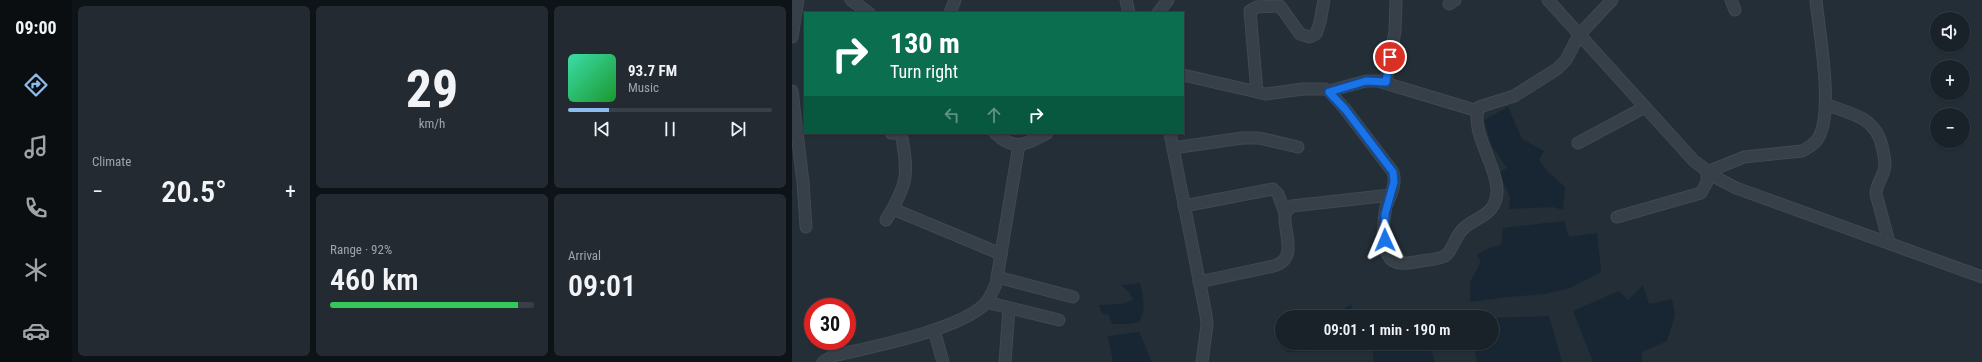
<!DOCTYPE html>
<meta charset="utf-8">
<style>
:root{--surface:#1a2229;--page:#232a31;--text:#f1f3f6;--muted:#9fa4a8;--line:#383f46;--accent:#8dbded}
body{margin:0;font-family:"Roboto Condensed",sans-serif;background:var(--page);color:var(--text);height:100vh;display:flex;flex-direction:column;font-size:15px;white-space:nowrap}
*{box-sizing:border-box;margin:0}
p{font-size:13px;color:var(--muted)}
.icon{flex:none;width:22px;height:22px;fill:none;stroke:currentColor;stroke-width:2;stroke-linecap:round;stroke-linejoin:round}
.map{position:relative;flex:1;overflow:hidden}
.panel{display:flex;flex-direction:column;gap:6px;padding:6px;background:#0e1317;width:720px}
.panel>*{flex:none}
.top-card{position:absolute;left:12px;top:12px;width:380px;height:122px;border-radius:0px;box-shadow:0 1px 3px #0004,0 0 0 1px var(--line);background:#0b6e4f;color:#fff;overflow:hidden}
.controls{position:absolute;left:1138px;top:12px;display:grid;gap:8px}
.controls a{display:grid;place-items:center;width:40px;height:40px;border-radius:50%;background:var(--surface);box-shadow:0 1px 3px #0004,0 0 0 1px var(--line);font-size:20px}
.speed{position:absolute;left:12px;top:298px;display:flex;gap:8px;font-size:20px;font-weight:700;text-align:center}
.speed>*{display:grid;place-content:center;width:52px;height:52px;border-radius:50%;background:var(--surface);box-shadow:0 1px 3px #0004,0 0 0 1px var(--line);line-height:1}
.speed .limit{border:6px solid #d22;background:#fff;color:#111}
.pin{position:absolute;display:grid;place-items:center;width:34px;height:34px;color:#fff;margin:-17px;border:2px solid #fff;border-radius:50%;box-shadow:0 1px 4px #0007}
.me{position:absolute;width:44px;margin:-22px;rotate:359deg;stroke-linejoin:round;filter:drop-shadow(0 0 3px #0008)}
.turn{display:flex;align-items:center;gap:14px;height:84px;padding:0 20px;font-size:18px}
.turn .icon{width:52px;height:52px;stroke-width:2.5}
.turn b{display:block;font-size:28px;line-height:34px}
.lanes{display:flex;align-items:center;height:38px;padding:0 20px;background:#0003;justify-content:center;gap:20px;direction:ltr}
.lanes .off{opacity:.35}
.big{font-size:30px;font-weight:600;line-height:1.1}
.panel .card{flex:1;display:flex;flex-direction:column;justify-content:center;gap:6px;min-width:0;padding:0 14px;border-radius:6px;background:var(--page)}
.panel .dial{align-items:center;gap:0}
.dial b{font-size:52px;line-height:1}
.song{display:flex;align-items:center;gap:12px}
.cover{width:48px;height:48px;border-radius:6px;background:linear-gradient(135deg,hsl(160 70% 55%),hsl(130 70% 35%))}
.played{height:4px;border-radius:2px;background:linear-gradient(90deg,var(--accent) 20%,var(--line) 20%)}
.keys{display:flex;justify-content:space-around;direction:ltr}
.heat{display:flex;justify-content:space-between;align-items:center;font-size:22px;direction:ltr}
.charge{height:6px;border-radius:3px;background:linear-gradient(90deg,#34c759 92%,var(--line) 0)}
.panel .tiles{flex:1;display:grid;gap:6px;grid-template-columns:repeat(3,1fr)}
.card:first-child{grid-row:span 2}
.trip{position:absolute;left:483px;top:310px;width:224px;height:40px;border-radius:20px;background:var(--surface);box-shadow:0 1px 3px #0004,0 0 0 1px var(--line);font-weight:600;line-height:40px;text-align:center}
main{display:flex;flex:1;min-height:0}
.tabs{display:flex;flex-direction:column;width:72px;justify-content:space-around;align-items:center;background:#0a0e10;color:var(--muted)}
.tabs .icon{width:28px;height:28px}
.tabs .selected{color:var(--accent)}
.tabs b{font-size:18px;color:var(--text)}
.map>svg:first-child{display:block}
.water{fill:#182634}
.lines{fill:none;stroke-linecap:round;stroke-linejoin:round}
.minor-casing{stroke:#404951;stroke-width:13}
.minor{stroke:#374048;stroke-width:11}
.route-casing{stroke:#114b97;stroke-width:10}
.route{stroke:#1a73e8;stroke-width:7}
</style>
<main>
<nav class="tabs">
<b>09:00</b>
<svg class="icon selected" aria-label="directions" viewBox="0 0 24 24"><path d="M12 3l9 9-9 9-9-9zM9 14v-3h6M13 9l2 2-2 2"/></svg>
<svg class="icon" aria-label="music" viewBox="0 0 24 24"><path d="M9 18V5l10-2v13"/><circle cx="6" cy="18" r="3"/><circle cx="16" cy="16" r="3"/></svg>
<svg class="icon" aria-label="phone" viewBox="0 0 24 24"><path d="M5 4h4l2 5-3 2q2 4 5 5l2-3 5 2v4C11 20 4 13 5 4z"/></svg>
<svg class="icon" aria-label="climate" viewBox="0 0 24 24"><path d="M12 3v18M4 7l16 10M4 17L20 7"/></svg>
<svg class="icon" aria-label="car" viewBox="0 0 24 24"><path d="M5 17H2v-5l4-1 3-4h7l3 4 3 1v5h-3M9 17h6M6 11h13"/><circle cx="7" cy="17" r="2"/><circle cx="17" cy="17" r="2"/></svg>
</nav>
<section class="panel">
<div class="tiles">
<div class="card"><p>Climate</p>
<div class="heat"><a>−</a><b class="big">20.5°</b><a>+</a></div>
</div>
<div class="card dial"><b>29</b><p>km/h</p></div>
<div class="card">
<div class="song"><i class="cover"></i><div><b>93.7 FM</b><p>Music</p></div></div>
<div class="played"></div>
<div class="keys"><svg class="icon" aria-label="previous" viewBox="0 0 24 24"><path d="M18 5L8 12l10 7zM5 5v14"/></svg><svg class="icon" aria-label="pause" viewBox="0 0 24 24"><path d="M8 5v14M16 5v14"/></svg><svg class="icon" aria-label="next" viewBox="0 0 24 24"><path d="M6 5l10 7-10 7zM19 5v14"/></svg></div>
</div>
<div class="card"><p>Range · 92%</p><b class="big">460 km</b><div class="charge"></div></div>
<div class="card"><p>Arrival</p><b class="big">09:01</b></div>
</div>
</section>
<div class="map">
<svg width="1190" height="362" viewBox="0 0 1190 362">
<rect width="100%" height="100%" fill="#232e37"/>
<g class="water">
<path d="M716,107l14,32 22,12 -5,9 8,11 18,16 -2,23 -10,-3 -44,2 1,-12 -11,-24 8,-5 -15,-22 -8,-26z"/>
<path d="M772,221l5,16 28,-4 4,39 -31,16 -25,6 -38,3 -37,5v-20l11,-20 -4,-7 12,-7 12,-3 2,-17z"/>
<path d="M348,283c3,14 7,26 -1,39l-12,2h-15l-3,-9 -7,-2 -3,-8 23,-1 11,-4 -4,-8 -8,-7z"/>
<path d="M851,285l6,19 23,-5 3,16 -8,26 -25,11v10h-49l-20,-51 46,-20 9,9z"/>
<path d="M559,304l3,13h-54l16,-5 20,2z"/>
<path d="M757,316l13,46h-85l-4,-19h19v-25z"/>
<path d="M347,332l13,30h-39l-5,-26z"/>
<path d="M497,343h71l1,6 -75,3 5,-6z"/>
<path d="M579,343h58l6,19h-61z"/>
</g>
<g class="lines">
<g class="minor-casing">
<g id="minor">
<path d="M59,0l18,13"/>
<path d="M334,0l3,13"/>
<path d="M756,0l146,161 23,17 19,10 246,89"/>
<path d="M939,0l4,10"/>
<path d="M657,4l6,-4"/>
<path d="M158,13l5,-13"/>
<path d="M366,13l10,-13"/>
<path d="M0,37l6,-37"/>
<path d="M391,75l83,19 37,-5h22l4,2 16,18 48,63c4,13 -3,23 -7,35 -3,14 -4,35 2,48 5,12 23,8 33,6 8,-1 18,-2 24,-5 8,-5 10,-21 19,-28 8,-7 20,-11 27,-19 22,-27 -24,-72 -12,-102l35,-11 43,-27 9,-9 13,-25 33,-35"/>
<path d="M594,82l9,-51 1,-31"/>
<path d="M0,91l11,91 3,45"/>
<path d="M537,91l37,-10h12l100,30"/>
<path d="M465,92l-7,-81 7,-4 23,-1 20,28 10,3 6,-3 4,-12 4,-22"/>
<path d="M1033,104c26,10 50,12 57,42 1,6 3,12 3,19 0,10 -9,18 -9,29l13,48"/>
<path d="M99,133h10"/>
<path d="M203,133c20,19 31,11 52,0"/>
<path d="M378,133l36,182 1,10 -5,37"/>
<path d="M786,143l67,-36"/>
<path d="M381,148l69,-10h17l39,9"/>
<path d="M392,206l89,-17 5,5 7,19"/>
<path d="M101,209l108,45"/>
<path d="M825,217l84,-24 6,-11v-10l37,-15 58,-6c6,-3 11,-6 15,-11 18,-24 2,-109 -1,-140"/>
<path d="M94,220c22,-36 23,-46 15,-87"/>
<path d="M205,277l76,20"/>
<path d="M407,282l75,-16c25,-8 9,-33 11,-53l7,-7 99,-11"/>
<path d="M194,302l73,18"/>
<path d="M142,330l9,32"/>
<path d="M31,362l10,-6c38,-9 127,-26 153,-53 4,-5 7,-13 10,-19l23,-139"/>
<path d="M213,362l4,-54"/>
</g>
</g>
<use href="#minor" class="minor"/>
</g>
<g class="lines">
<g class="route-casing">
<path id="route" d="M593,240v-26l9,-32 -1,-10 -48,-63 -16,-17 37,-11 20,1 4,-25"/>
</g>
<use href="#route" class="route"/>
</g>
</svg>
<div class="controls">
<a><svg class="icon" aria-label="sound" viewBox="0 0 24 24"><path d="M4 9h4l5-4v14l-5-4H4zM17 9q2 3 0 6"/></svg></a>
<a>+</a>
<a>−</a>
</div>
<div class="speed"><div class="limit">30</div></div>
<div class="pin" style="left:598px;top:57px;background:#d93025"><svg class="icon" aria-label="arrive" viewBox="0 0 24 24"><path d="M6 21V4h12l-3 4 3 4H6"/></svg></div>
<svg class="me" style="left:593px;top:240px" viewBox="-20 -20 40 40"><path d="M0-17L14 15 0 8-14 15z" fill="#1a73e8" stroke="#fff" stroke-width="4"/></svg>
<div class="trip">09:01 · 1 min · 190 m</div>
<div class="top-card">
<div class="turn"><svg class="icon" aria-label="right" viewBox="0 0 24 24"><path d="M7 20v-9h11M14 6l5 5-5 5"/></svg><div><b>130 m</b>Turn right</div></div>
<div class="lanes"><svg class="icon off" aria-label="left" viewBox="0 0 24 24"><path d="M17 20v-9H6M10 6l-5 5 5 5"/></svg><svg class="icon off" aria-label="ahead" viewBox="0 0 24 24"><path d="M12 20V5M6 11l6-6 6 6"/></svg><svg class="icon" aria-label="right" viewBox="0 0 24 24"><path d="M7 20v-9h11M14 6l5 5-5 5"/></svg></div>
</div>
</div>
</main>
